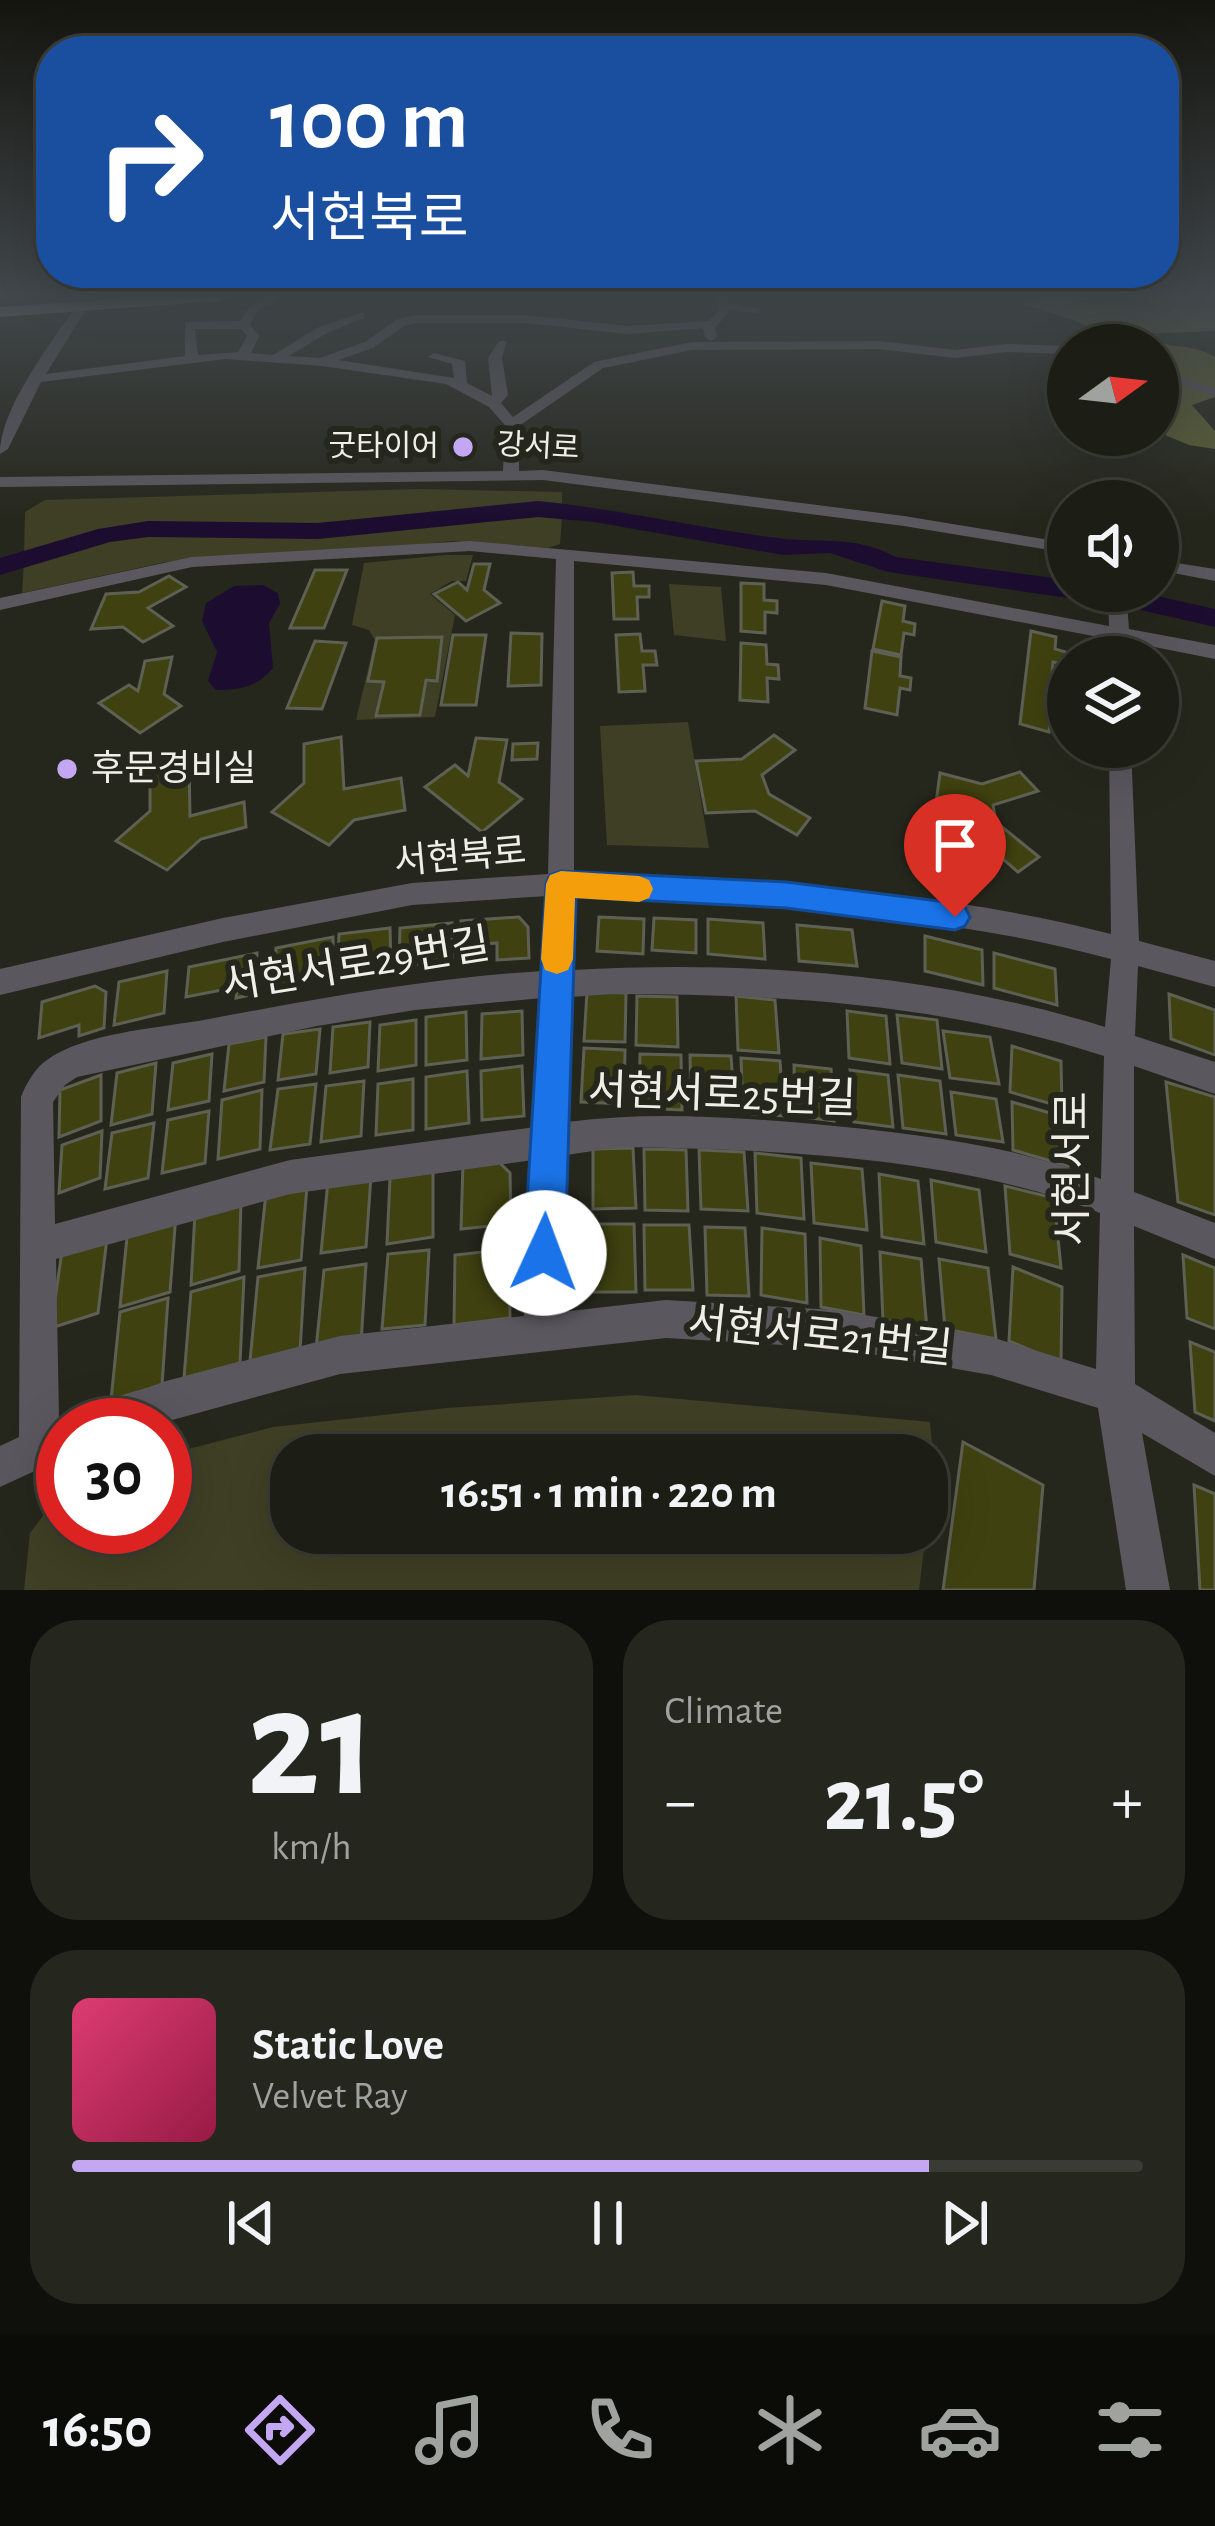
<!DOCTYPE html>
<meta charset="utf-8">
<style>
:root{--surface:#1c1d15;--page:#25261e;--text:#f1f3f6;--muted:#a0a2a0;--line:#3a3b34;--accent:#c3a7f2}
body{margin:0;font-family:"Alegreya Sans","Noto Sans KR",sans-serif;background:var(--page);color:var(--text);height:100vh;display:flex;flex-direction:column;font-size:45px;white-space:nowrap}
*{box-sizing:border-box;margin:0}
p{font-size:39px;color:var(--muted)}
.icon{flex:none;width:66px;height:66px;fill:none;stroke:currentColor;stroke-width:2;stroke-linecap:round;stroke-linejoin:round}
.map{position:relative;height:1590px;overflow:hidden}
.details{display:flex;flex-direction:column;gap:30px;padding:30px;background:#0f100c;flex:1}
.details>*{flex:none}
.hud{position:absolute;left:36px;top:36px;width:1143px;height:252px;border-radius:48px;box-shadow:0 12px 48px #0002,0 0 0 3px var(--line);background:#1a4fa0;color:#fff;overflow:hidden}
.needle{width:78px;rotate:75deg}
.controls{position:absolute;left:1047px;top:324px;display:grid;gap:24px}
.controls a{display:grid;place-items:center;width:132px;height:132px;border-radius:50%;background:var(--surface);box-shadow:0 12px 48px #0002,0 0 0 3px var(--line);font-size:60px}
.speed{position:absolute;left:36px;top:1398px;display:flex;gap:24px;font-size:60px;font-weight:700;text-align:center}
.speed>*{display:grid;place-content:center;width:156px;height:156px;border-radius:50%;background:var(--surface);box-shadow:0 12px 48px #0002,0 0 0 3px var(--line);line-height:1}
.speed .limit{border:18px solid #d22;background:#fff;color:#111}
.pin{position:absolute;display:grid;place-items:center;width:102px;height:102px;color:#fff;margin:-123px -51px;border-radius:50% 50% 50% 0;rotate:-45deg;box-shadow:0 0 12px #0007}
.pin .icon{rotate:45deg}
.me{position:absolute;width:132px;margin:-66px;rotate:2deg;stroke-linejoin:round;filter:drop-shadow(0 0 9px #0008)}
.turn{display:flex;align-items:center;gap:42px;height:252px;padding:0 36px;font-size:54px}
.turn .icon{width:156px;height:156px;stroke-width:2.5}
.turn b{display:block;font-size:84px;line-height:102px}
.big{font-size:90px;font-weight:700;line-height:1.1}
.details .widget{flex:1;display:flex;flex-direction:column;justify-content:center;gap:18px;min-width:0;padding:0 42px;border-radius:48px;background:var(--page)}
.details .dial{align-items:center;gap:0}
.dial b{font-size:156px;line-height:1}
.song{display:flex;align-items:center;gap:36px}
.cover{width:144px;height:144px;border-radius:18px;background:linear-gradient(135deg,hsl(340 70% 55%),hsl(340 70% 35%))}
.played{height:12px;border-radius:6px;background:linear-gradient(90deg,var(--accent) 80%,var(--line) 80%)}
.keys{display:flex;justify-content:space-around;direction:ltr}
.heat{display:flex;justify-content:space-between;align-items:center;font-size:66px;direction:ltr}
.details .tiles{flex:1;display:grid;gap:30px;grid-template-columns:1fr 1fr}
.widget:last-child{grid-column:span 2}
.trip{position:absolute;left:270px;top:1434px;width:678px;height:120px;border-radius:48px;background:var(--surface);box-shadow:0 12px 48px #0002,0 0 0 3px var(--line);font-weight:700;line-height:120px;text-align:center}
.menu{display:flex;height:192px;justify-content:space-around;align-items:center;background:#0b0c08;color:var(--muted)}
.menu .icon{width:84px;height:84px}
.menu .active{color:var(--accent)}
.menu b{font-size:54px;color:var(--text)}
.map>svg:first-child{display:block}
.green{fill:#3e3f24}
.forest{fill:#5d6031}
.water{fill:#1c0d30}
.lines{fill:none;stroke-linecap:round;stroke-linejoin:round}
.river{fill:#1c0d30;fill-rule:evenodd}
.building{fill:#3f4110;stroke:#5e6053;stroke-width:3}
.minor{fill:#5a585e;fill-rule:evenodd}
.highway{fill:#a29eab;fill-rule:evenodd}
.route{fill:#1a73e8;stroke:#114b97;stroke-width:3}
.slow{fill:#f59e0b}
.poi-dot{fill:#c3a7f2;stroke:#26271c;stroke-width:4.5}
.labels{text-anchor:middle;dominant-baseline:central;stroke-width:12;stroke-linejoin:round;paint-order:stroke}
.far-poi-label{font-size:30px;fill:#efefe8;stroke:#26271c;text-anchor:end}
.far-street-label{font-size:30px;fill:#efefe8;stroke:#26271c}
.poi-label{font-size:36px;fill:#efefe8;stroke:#26271c;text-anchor:start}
.street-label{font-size:36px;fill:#efefe8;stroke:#26271c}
.near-street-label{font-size:42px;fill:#efefe8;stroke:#26271c}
</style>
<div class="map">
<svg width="1215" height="1590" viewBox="0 0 1215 1590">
<rect width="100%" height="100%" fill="#26271c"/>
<g class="green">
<path d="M419,489l143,3v17l-28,-2 -211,18h-167l-53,6 -79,25 1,-44 20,-12z"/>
<path d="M522,515l40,3 -2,26 -12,4 -95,-7 -132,13 -106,3 -49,5 -144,31 2,-30 104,-29 190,3z"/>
<path d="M445,555h28l-7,26h-14l-22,13 25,21 -20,102 -79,3 19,-80 -6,-10 -17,-5 12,-62z"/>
<path d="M669,584l52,3 5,54 -52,-6z"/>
<path d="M688,722l21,126 -102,-3 -7,-119z"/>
<path d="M636,1395l294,27 4,43 -7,59v-69h-636v78h635l-7,57h-895l6,-57 33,-44v38h102v-72l108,-28 174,-19z"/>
</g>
<path class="forest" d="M1037,296h171l7,4v31l-75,3c20,16 52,8 75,23v40l-23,8 23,26v18l-26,-4 -31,-13v-87h-32l-55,-26 -48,-15 16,-5z"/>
<path class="water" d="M263,585l15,8 2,11 -11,19 4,45c-16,19 -32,22 -57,22l-8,-9 9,-29 -15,-31 4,-18 28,-17z"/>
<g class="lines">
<path class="river" d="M538,501c81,8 159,27 240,37 46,6 73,-4 118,19l172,23v11h66l81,18v18l-131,-30 -4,-5 -12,6 -180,-26 -58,-19 -47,2 -189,-33 -56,-5 -220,22 -170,-2 -38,5 -110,33v-17l98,-29 50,-8 170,2z"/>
</g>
<g class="building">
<path d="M474,564h16l-6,26 16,13 -34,18 -32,-27 24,-12 9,8z"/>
<path d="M315,570h32l-23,58h-34z"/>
<path d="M633,572l1,14h15v11h-12l1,22h-24l-2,-46z"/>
<path d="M169,576l17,11 -38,21 25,18 -30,16 -20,-15 -32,2 15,-35 33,-2z"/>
<path d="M741,583l23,1v16l13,1v12l-12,-1v21l-24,-2z"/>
<path d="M882,601l23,5 -2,15 12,3 -1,11 -10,-2 -3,22 -28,-6z"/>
<path d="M1031,631l25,6 -1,12 11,3 -1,13 -12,-3 -3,36 12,3 -1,11 -10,-3 -2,23 -29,-8z"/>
<path d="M511,633l31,1 -1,51 -33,1z"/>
<path d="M640,634l2,17h13l2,14h-14l2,26 -26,1 -3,-57z"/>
<path d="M453,635h33l-10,70h-35z"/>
<path d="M442,637l-5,44 -11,-1 -6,35 -44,1 8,-34 -16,-1 9,-43z"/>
<path d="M315,641l31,2 -24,66 -35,-1z"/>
<path d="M741,643l25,2 1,19 11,1 1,14 -12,-1 1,24 -28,-2z"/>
<path d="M872,651l29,6 -1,19 11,2 -1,12 -10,-2 -3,27 -32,-7z"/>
<path d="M172,657l-8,37 17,12 -41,27 -41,-30 30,-18 9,6 7,-30z"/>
<path d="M774,735l21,15 -33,25 7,19 41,24 -13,17 -42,-24 -49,2 -10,-52 46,-2z"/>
<path d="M341,737l3,52 57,-11 4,32 -51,10 -25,25 -57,-33 32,-29v-39z"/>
<path d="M476,738l31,2 -8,42 23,17 -40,33 -57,-45 30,-22 13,11z"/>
<path d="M538,743l-1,16 -25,1 1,-16z"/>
<path d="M189,762l1,54 54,-14 2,25 -45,12 -34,31 -51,-29 34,-30v-40z"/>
<path d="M1020,772l18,19 -45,14 3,17 43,35 -21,15 -38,-33 -47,-13 7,-53 42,11z"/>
<path d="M519,917l9,10 1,31 -32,2v-17l-37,3 1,-25z"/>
<path d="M599,917l45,2 -1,35 -46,-3z"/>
<path d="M654,918l42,2v33l-44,-3z"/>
<path d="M708,919l55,4 2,36 -57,-5z"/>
<path d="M452,923v38l-53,5 1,-38z"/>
<path d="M797,925l55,5 5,36 -58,-5z"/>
<path d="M390,928l1,36 -54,20 2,-50z"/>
<path d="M925,936l57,14 1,35 -58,-14z"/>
<path d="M333,937v31l-38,8 -1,13 -20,4 2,-45z"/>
<path d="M257,953l-2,41 -19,4 1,-11 -51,10 3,-30z"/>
<path d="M994,953l61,16 2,36 -63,-17z"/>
<path d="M167,971l-3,42 -50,12 5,-43z"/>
<path d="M95,986l11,6 -2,36 -25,8v-11l-40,13 3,-36z"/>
<path d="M587,992l39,1 -1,49 -41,-1z"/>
<path d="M1169,994l46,16v45l-44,-16z"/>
<path d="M637,996l40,1 1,50 -42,-2z"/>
<path d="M736,996l39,4 4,53 -41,-3z"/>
<path d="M522,1011l1,44 -42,4 1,-45z"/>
<path d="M847,1011l39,5 4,48 -41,-6z"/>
<path d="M466,1012l1,48 -41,5v-48z"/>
<path d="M897,1015l40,5 5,49 -40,-6z"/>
<path d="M416,1020v45l-38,6 2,-46z"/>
<path d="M370,1022l-2,45 -38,6 3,-46z"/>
<path d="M320,1029l-4,45 -38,6 5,-46z"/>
<path d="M943,1031l47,6 9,47 -49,-6z"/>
<path d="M266,1037l-2,45 -40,9 5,-47z"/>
<path d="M1012,1046l49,15 1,46 -52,-15z"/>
<path d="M584,1048l41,2 -1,54 -43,-2z"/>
<path d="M212,1054l-3,47 -41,9 5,-47z"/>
<path d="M640,1054l41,1 1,55 -43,-2z"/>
<path d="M690,1055l41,1 4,55 -44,-2z"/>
<path d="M741,1058l39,3 4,55 -41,-3z"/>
<path d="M156,1063l-4,51 -41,11 6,-52z"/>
<path d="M794,1065l37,4 3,52 -39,-5z"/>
<path d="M522,1066l2,50 -42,4 -1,-49z"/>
<path d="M850,1070l38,5 5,52 -39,-5z"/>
<path d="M467,1071l2,52 -43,6v-52z"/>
<path d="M101,1075v46l-42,16 1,-47z"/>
<path d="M898,1075l42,6 6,53 -43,-6z"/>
<path d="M413,1079v51l-37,5 2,-51z"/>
<path d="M364,1081l-3,55 -40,6 5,-56z"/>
<path d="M1166,1082l49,15v118l-37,-13z"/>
<path d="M316,1084l-6,60 -40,6 8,-61z"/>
<path d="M262,1090l-2,59 -42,10 4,-59z"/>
<path d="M951,1092l45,7 7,43 -47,-7z"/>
<path d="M1012,1102l52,15 4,49 -55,-16z"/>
<path d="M209,1111l-4,52 -43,10 6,-53z"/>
<path d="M154,1123l-6,55 -43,11 7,-56z"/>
<path d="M102,1131l-2,47 -41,15 3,-48z"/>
<path d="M633,1148l3,60 -43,1v-60z"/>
<path d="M644,1149l42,1 2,61 -43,-1z"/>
<path d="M699,1150l45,2 4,59 -47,-2z"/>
<path d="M755,1153l46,5 3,61 -47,-6z"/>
<path d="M497,1160l13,13 1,51 -50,5 2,-66z"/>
<path d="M811,1163l51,6 5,61 -53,-7z"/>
<path d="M433,1172v65l-46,7 3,-66z"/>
<path d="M879,1174l39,7 6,63 -42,-7z"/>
<path d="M371,1176l-5,71 -45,6 7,-72z"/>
<path d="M931,1180l48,10 7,62 -50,-10z"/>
<path d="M307,1186l-6,74 -43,8 8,-75z"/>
<path d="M1005,1186l49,12 7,70 -51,-14z"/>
<path d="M241,1201l-2,70 -48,14 4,-72z"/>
<path d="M176,1214l-6,78 -50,15 8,-80z"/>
<path d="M593,1224h41l2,68h-43z"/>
<path d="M644,1225h45l4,65h-48z"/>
<path d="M705,1227l40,1 4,68 -42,-1z"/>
<path d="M762,1228l43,6 2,69 -46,-8z"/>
<path d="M107,1238l-9,75 -47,15 11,-77z"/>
<path d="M820,1238l41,8 3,69 -43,-8z"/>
<path d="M509,1249l1,69 -56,7 1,-70z"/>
<path d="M429,1250l-4,75 -43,4 6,-75z"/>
<path d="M880,1252l41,7 6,71 -44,-9z"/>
<path d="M1183,1255l32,13v61l-28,-11z"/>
<path d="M939,1259l49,9 8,71 -51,-10z"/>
<path d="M366,1264l-5,79 -45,6 8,-79z"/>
<path d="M1013,1267l49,20 -1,76 -52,-22z"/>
<path d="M305,1268l-5,83 -50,10 8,-84z"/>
<path d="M244,1277l-4,86 -56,15 7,-86z"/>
<path d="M168,1298l-6,87 -51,15 9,-88z"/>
<path d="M1190,1342l25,10v69l-20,-9z"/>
<path d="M963,1442l80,43 -9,105h-91z"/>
<path d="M1194,1485l21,9v96h-15z"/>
</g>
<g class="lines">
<g class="minor">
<path d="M87,296l5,3 -46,75 139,-18v-34l55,-1c9,-15 20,-25 35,-25l2,4 -18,9 -9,16 9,11 -8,17 22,2 46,-28 45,-15v6l-37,15 -38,23 31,2 45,-16 31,-22 19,-5h110l103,11 81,-5 9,-10 -4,-11 3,-4h12l-2,7 34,6 -6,4 -25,-3 -15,18 2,9 -6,4 -6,-4 -2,-9 -75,6 -103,-11h-110l-11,3 -31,22 -35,12 116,18 -2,-14 -24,-7 6,-4 31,8 2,22 25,13 -4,-38 11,-17h8l-5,17 6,37 -7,8 12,14 81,-55 98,-20 187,-1 76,9 52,-6 61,2v8l-61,-2 -52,6 -76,-9 -187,1 -89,18 -84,58v45l24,-1 361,46 164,27v10l-164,-27 -361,-46 -543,7v-10l503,-6 2,-46 -16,-18 -43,-23 -124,-18 -97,-7 -184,23 -33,67 -8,5c0,-48 56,-117 82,-157zM195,329h46l6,7 -9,16 -40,3z"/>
<path d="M1158,370l57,18v9l-57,-19z"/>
<path d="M470,541l356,32 283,53 -1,-35h18l3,38 86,16v14l-86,-17 1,15h-20l-1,-18 -283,-54 -252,-24v312c179,9 363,16 537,61l-2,-187h22l8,194 76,20v26l-77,-21 -3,70 80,26v32l-81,-28v126l81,31v36l-81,-33 1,158 80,49v43l-73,-43 28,157h-44l-28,-182 -107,-33 -155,-27 -170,-10 -326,36 -186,51h-91v33l-63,29v-41l19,-9 2,-340c5,-13 14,-29 26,-37 35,-26 108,-32 151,-39 114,-21 228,-43 345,-50l4,-75 -135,9 -189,37 -223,53v-26l223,-51 189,-35 136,-9 8,-315 -86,-8 -278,16 -192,43v-12l192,-41zM574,896c179,9 363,16 537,63l-6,68c-171,-53 -355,-67 -533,-57zM612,994c166,0 333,10 492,62l-3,123c-91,-35 -191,-46 -287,-55 -83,-7 -164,-13 -247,-2l4,-125zM542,998l-7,129 -245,33 -235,64 -2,-122 12,-17 12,-8 240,-51 98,-16zM620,1147c149,2 342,10 480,66l-4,156 -105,-32 -155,-27 -170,-10 -105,12 5,-157zM533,1160l-9,156 -184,20 -174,45 -82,30 -6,14 -15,-8 -4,2 -3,-160 234,-65z"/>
<path d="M1158,560l57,9v12l-57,-11z"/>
</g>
<path class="highway" d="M157,296h70l-8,5 -219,16v-10z"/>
</g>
<linearGradient id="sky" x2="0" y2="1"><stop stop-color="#15150f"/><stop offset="0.57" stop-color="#41474b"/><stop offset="1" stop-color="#41474b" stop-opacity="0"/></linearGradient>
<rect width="1215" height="518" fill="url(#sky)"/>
<path class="route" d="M561,871l225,11 169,21 10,4 5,10 -5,9 -10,4 -169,-22 -210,-11 -11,356 -6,14 -15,6 -14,-6 -6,-14 22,-369 4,-9z"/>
<path class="slow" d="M561,871l78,5 10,4 4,9 -4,9 -10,4 -64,-4 -2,61 -5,11 -11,4 -12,-4 -4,-11 5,-75 4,-9z"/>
<g class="poi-dot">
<circle cx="463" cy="447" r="12"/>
<circle cx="67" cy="769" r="12"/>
</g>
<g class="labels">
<g class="far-poi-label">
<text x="439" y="447">굿타이어</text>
</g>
<g class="far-street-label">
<text transform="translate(538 447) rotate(3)">강서로</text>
</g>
<g class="poi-label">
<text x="91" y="769">후문경비실</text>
</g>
<g class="street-label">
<text transform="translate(460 857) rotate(-5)">서현북로</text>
</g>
<g class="near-street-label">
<text transform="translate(356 965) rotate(-9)">서현서로29번길</text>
<text transform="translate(722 1095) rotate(2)">서현서로25번길</text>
<text transform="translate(1073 1169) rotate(-90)">서현서로</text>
<text transform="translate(820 1336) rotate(6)">서현서로21번길</text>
</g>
</g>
</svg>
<div class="controls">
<a><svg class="needle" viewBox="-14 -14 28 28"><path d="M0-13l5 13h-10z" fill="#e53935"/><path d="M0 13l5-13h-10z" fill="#a0a2a0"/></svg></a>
<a><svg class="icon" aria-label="sound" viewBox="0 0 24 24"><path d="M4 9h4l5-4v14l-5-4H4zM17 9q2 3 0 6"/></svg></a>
<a><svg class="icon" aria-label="layers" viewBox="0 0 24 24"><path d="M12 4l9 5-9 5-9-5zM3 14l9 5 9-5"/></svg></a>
</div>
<div class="speed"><div class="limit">30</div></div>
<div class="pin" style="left:955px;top:917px;background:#d93025"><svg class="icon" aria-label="arrive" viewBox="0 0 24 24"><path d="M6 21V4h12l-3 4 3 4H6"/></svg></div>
<svg class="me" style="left:544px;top:1253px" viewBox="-20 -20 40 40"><circle r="19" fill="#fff"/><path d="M0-13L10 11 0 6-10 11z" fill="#1a73e8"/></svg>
<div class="trip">16:51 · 1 min · 220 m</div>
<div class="hud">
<div class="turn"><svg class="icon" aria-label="right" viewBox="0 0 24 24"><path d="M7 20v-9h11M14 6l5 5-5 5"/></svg><div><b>100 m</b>서현북로</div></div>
</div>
</div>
<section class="details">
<div class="tiles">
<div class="widget dial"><b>21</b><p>km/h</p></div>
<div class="widget"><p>Climate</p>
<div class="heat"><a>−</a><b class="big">21.5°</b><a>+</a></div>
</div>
<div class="widget">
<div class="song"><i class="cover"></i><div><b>Static Love</b><p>Velvet Ray</p></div></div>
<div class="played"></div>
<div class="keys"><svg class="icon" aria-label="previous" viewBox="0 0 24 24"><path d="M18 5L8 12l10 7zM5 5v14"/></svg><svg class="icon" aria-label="pause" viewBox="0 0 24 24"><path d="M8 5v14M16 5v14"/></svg><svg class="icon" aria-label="next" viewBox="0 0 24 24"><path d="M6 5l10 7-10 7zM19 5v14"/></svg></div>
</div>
</div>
</section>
<nav class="menu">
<b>16:50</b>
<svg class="icon active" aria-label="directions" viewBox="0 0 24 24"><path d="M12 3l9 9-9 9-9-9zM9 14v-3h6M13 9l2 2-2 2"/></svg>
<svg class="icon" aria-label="music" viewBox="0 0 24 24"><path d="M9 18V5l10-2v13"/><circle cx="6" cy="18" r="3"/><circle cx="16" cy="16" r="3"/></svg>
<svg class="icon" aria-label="phone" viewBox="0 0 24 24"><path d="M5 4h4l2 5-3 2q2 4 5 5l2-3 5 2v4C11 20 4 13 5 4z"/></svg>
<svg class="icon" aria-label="climate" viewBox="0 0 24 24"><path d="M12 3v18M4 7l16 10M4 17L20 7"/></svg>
<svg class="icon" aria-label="car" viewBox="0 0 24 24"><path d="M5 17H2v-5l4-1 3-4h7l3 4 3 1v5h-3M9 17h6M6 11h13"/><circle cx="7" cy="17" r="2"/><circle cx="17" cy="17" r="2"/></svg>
<svg class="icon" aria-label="filters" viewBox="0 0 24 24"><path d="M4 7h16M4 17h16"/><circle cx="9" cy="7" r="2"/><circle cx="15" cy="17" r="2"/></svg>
</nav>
